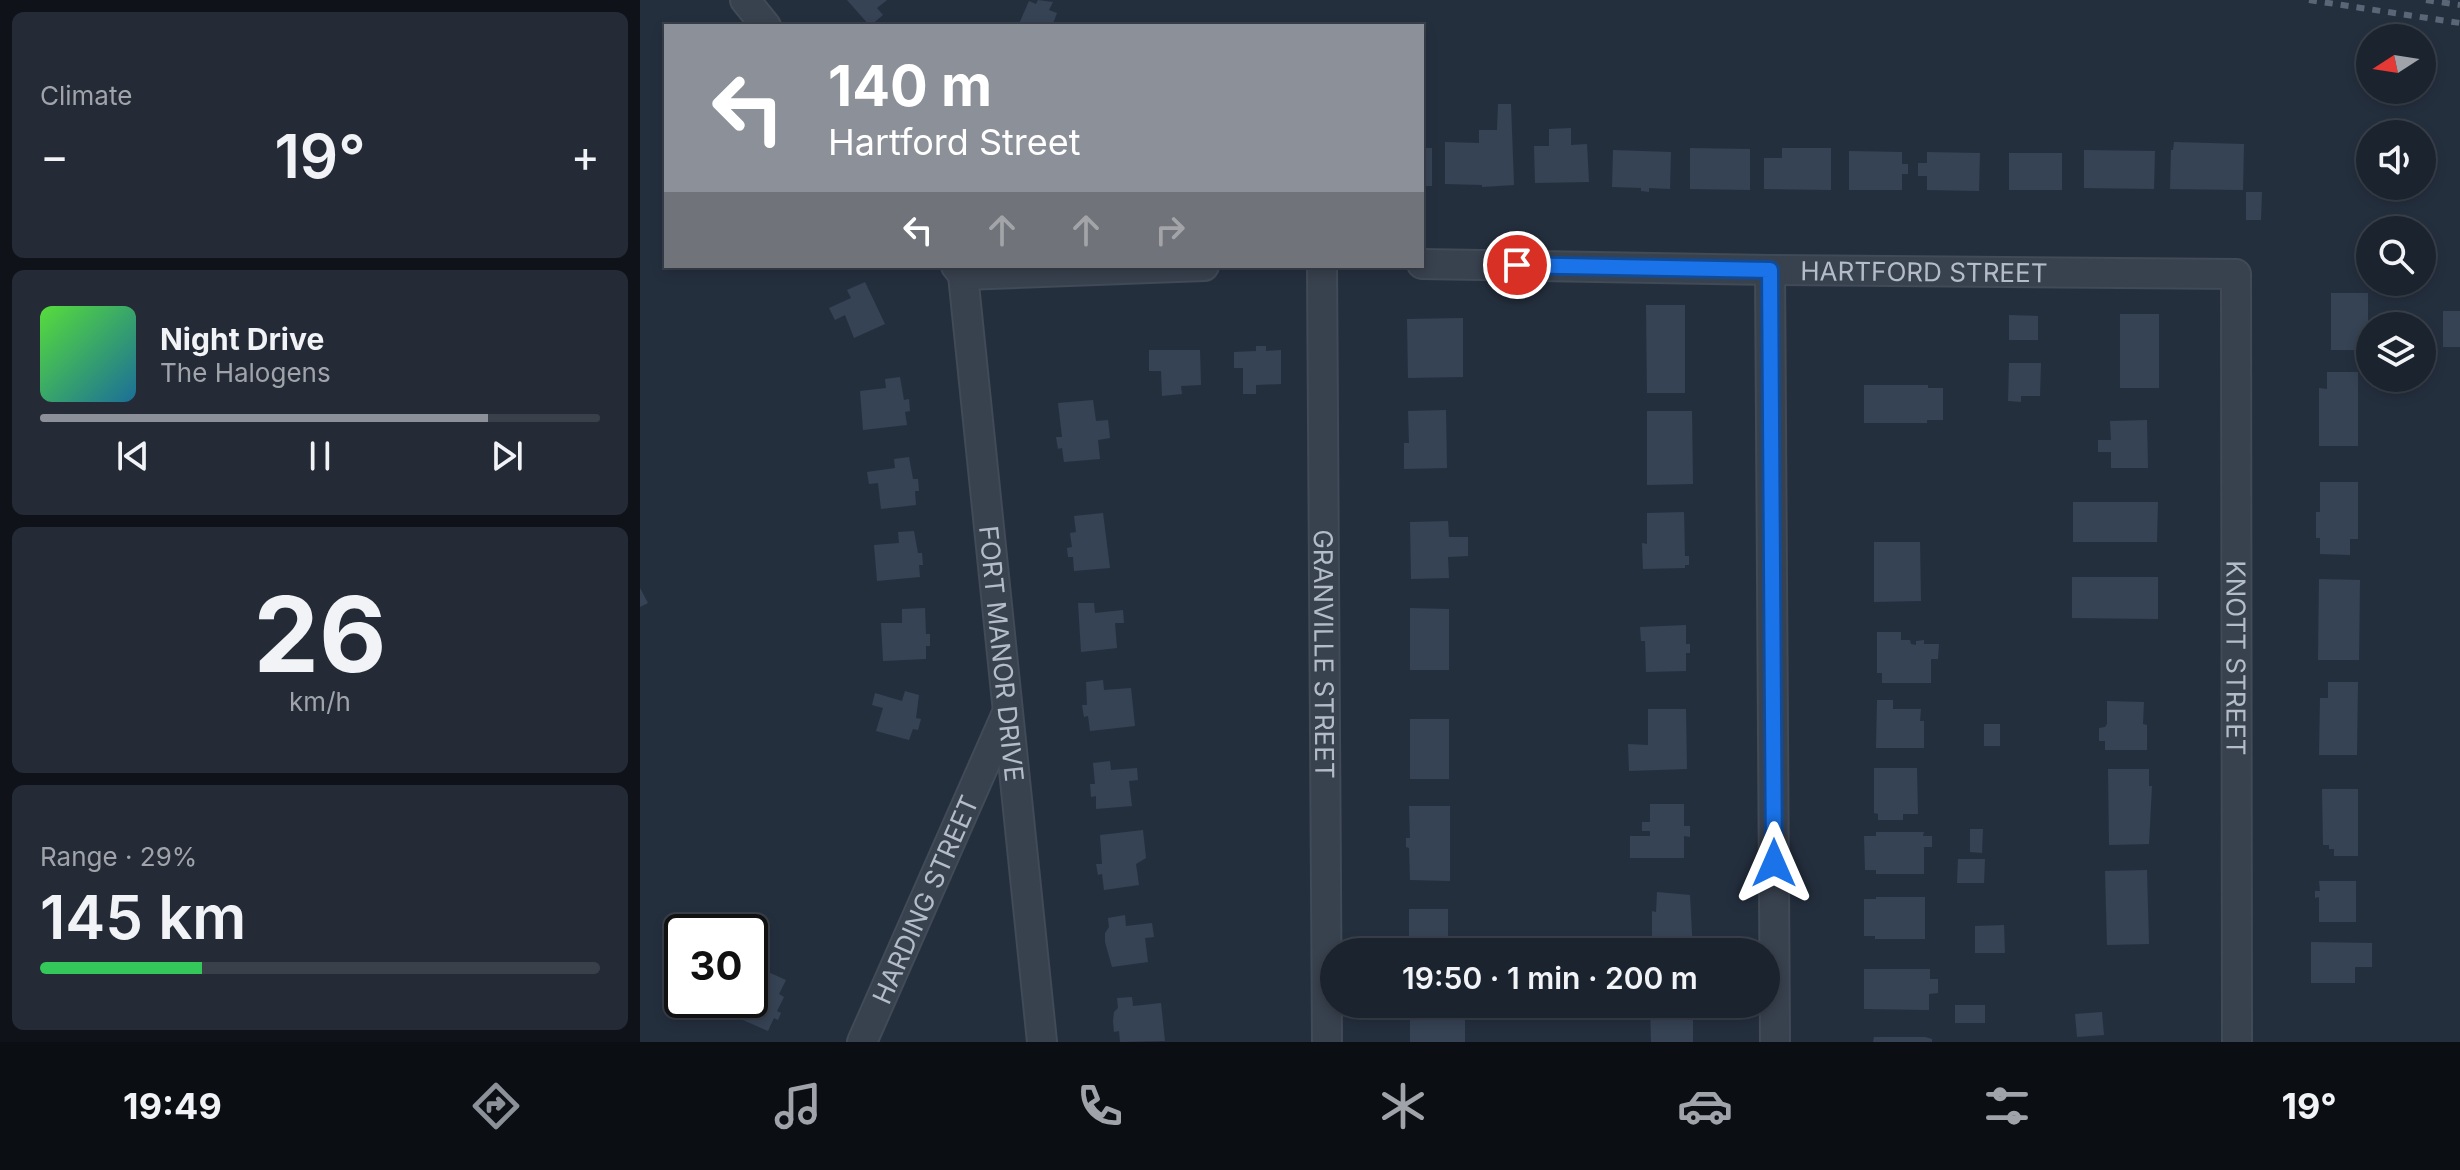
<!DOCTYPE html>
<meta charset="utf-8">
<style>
:root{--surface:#1b232e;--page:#242b36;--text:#f1f3f6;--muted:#a0a4aa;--line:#39404a;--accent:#8c9099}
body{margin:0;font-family:Inter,sans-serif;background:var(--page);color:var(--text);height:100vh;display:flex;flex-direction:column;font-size:30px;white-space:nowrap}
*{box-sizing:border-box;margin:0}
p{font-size:26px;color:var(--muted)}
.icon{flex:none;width:44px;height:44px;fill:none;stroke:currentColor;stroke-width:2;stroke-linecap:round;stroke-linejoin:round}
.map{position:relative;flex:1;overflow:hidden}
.details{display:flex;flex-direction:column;gap:12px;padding:12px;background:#0f1319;width:640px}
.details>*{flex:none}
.guide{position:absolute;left:24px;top:24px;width:760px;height:244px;border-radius:0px;box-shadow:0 4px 12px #0003,0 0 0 2px var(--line);background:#8c9099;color:#fff;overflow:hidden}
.needle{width:52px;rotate:258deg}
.fabs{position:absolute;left:1716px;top:24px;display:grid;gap:16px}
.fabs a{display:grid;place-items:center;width:80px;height:80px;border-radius:50%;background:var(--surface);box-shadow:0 4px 12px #0003,0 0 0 2px var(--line);font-size:40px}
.speed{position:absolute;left:24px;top:914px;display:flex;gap:16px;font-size:40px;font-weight:700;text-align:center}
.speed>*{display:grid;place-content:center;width:104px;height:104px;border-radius:50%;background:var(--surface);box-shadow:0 4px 12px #0003,0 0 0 2px var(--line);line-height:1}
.speed .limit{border:4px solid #111;border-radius:12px;background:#fff;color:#111}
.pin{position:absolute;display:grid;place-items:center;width:68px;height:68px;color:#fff;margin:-34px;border:4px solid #fff;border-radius:50%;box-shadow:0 2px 8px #0007}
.me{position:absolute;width:88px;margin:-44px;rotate:0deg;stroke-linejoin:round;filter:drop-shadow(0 0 6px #0008)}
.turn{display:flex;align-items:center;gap:28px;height:168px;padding:0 32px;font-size:36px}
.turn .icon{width:104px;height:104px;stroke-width:2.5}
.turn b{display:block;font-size:56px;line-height:68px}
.lanes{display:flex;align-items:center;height:76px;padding:0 32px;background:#0003;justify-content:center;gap:40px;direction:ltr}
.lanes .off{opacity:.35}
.big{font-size:60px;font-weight:600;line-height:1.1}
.details .widget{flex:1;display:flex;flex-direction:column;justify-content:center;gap:12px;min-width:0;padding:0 28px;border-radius:12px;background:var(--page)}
.details .dial{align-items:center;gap:0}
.dial b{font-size:104px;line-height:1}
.song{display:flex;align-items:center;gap:24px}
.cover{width:96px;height:96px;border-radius:12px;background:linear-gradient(135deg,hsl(110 70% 55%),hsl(200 70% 35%))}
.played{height:8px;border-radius:4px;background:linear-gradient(90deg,var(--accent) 80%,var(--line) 80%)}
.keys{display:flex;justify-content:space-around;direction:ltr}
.heat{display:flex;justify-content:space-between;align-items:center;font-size:44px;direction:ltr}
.charge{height:12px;border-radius:6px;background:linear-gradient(90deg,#34c759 29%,var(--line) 0)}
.trip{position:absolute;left:680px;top:938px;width:460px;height:80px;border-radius:40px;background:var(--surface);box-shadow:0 4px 12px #0003,0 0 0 2px var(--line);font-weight:600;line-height:80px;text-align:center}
.dock{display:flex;height:128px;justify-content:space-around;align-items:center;background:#0b0e12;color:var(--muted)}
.dock .icon{width:56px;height:56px}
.dock .active{color:var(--accent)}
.dock b{font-size:36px;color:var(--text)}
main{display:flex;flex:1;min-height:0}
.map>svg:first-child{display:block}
.building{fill:#364354}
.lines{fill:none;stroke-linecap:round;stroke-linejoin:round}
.street-casing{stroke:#414a57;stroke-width:32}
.street{stroke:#38414e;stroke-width:28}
.rail{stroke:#5a6575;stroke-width:6;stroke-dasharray:8 8;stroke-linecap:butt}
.route-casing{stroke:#114b97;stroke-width:20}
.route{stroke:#1a73e8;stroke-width:14}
.labels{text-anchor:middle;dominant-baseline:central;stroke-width:8;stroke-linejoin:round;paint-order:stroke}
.street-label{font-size:26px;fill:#b4bcc9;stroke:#1d2633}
</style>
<main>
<section class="details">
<div class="widget"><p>Climate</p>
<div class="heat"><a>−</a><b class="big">19°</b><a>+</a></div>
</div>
<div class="widget">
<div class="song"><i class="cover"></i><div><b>Night Drive</b><p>The Halogens</p></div></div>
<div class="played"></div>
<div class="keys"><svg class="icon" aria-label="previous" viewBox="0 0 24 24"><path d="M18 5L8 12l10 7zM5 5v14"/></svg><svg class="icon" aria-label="pause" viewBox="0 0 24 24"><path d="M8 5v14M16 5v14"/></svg><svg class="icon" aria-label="next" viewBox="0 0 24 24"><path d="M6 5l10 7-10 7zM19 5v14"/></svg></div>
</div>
<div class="widget dial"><b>26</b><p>km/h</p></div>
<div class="widget"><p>Range · 29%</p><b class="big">145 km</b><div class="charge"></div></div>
</section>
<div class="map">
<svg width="1820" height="1042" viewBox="0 0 1820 1042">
<rect width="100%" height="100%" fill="#242f3e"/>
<g class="building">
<path d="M207,0h40l-10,8 6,7 -13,11z"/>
<path d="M398,0l15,2 -4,8 8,3 -5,13h-34l11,-25 7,3z"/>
<path d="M858,104h13l3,81 -32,2v-2l-37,-1v-42l34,1v-13h18z"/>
<path d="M931,128v17l16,-1 2,38 -54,1 -1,-37h15v-17z"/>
<path d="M1534,142l70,2 -1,46 -73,-1 1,-39h2z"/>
<rect x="782" y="148" width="10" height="38"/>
<path d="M1050,148l60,1v41l-60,-1z"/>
<path d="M1142,148h49v42l-67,-1v-31h18z"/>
<path d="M973,150l58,2 -1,37 -21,-1v4l-8,-1v-3l-29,-1z"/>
<path d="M1444,150l71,1 -1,38 -70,-1z"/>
<path d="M1209,151l53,1v12h6v10h-6v16h-53z"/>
<path d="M1287,152l53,1 -1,38 -52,-1v-14h-9v-13h9z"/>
<rect x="1369" y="153" width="53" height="37"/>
<path d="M1606,192h16l-1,28h-15z"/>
<path d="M225,282l20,42 -31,14 -9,-23 -10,5 -6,-12 22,-10 -4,-8z"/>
<rect x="1691" y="293" width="37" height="57"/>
<path d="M1006,305h39v88h-38z"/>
<rect x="1803" y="311" width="17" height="36"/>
<rect x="1480" y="314" width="39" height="74"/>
<path d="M1369,315l29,1v24h-29z"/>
<path d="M823,318v59l-55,1 -1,-59z"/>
<path d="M616,346h10v5l15,-1v34l-25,1v9h-13v-26h-9v-16l22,-1z"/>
<path d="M509,350h51l1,35 -20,1 1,8 -20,2 -1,-25h-12z"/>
<path d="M1369,363h32l-1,33h-19v6l-13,-1z"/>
<path d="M1687,372h31v74h-39v-58l8,1z"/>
<path d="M260,377l4,23 5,-1 1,12 -5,1 2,13 -44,5 -3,-39 26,-3 -1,-9z"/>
<path d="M1224,385h64v3h15v32h-16v3h-63z"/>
<path d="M453,400l3,21 12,-1 2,18 -12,2 2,19 -36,3 -2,-14 -4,1 -2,-12h6l-4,-34z"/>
<path d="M806,410l1,58 -43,1v-26h5l-1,-32z"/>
<path d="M1007,411h45l1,73 -46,1z"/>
<path d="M1507,420l1,48h-37v-16h-13v-12h13l-1,-19z"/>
<path d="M269,457l4,22h5l1,12h-4l1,14 -35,4 -3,-26 -9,1 -2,-12 28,-4 -1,-9z"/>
<path d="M1680,482h38v57h-8v16l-30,-1v-16h-4v-26h4z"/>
<path d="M1433,502h85l-1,40h-84z"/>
<path d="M1044,512l1,44h4v9h-4v3l-42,1 -1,-26 5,1v-31z"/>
<path d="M463,513l7,55 -36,3 -1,-14h-5l-1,-9 5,-1 -2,-14 6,-1 -2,-16z"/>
<path d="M808,521l1,16h19v19l-20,1 1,21 -38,1 -1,-57z"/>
<path d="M274,531l4,22h4l1,12h-4l1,12 -43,4 -3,-36 25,-2 -1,-11z"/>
<path d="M1234,542h46l1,59 -47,1z"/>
<path d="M1432,577h86v42l-86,-1z"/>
<path d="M1679,579l41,1 -1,80h-41z"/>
<path d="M0,588l8,15 -8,4z"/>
<path d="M438,603h16l1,10 28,-3 1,13h-9l2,25 -36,4z"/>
<path d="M285,608l1,26h4v12h-4v13l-43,2 -2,-38h21v-14z"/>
<path d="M770,608l39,1v61h-39z"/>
<path d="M1046,625v19h4v9h-4v18l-40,1 -1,-31h-4l-1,-14z"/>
<path d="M1237,632h24v8h9l1,4 5,1v-4l8,-1v4h15l-1,15h-7v24h-49v-10h-5z"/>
<path d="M463,680l1,10 27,-2 4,38 -45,5 -2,-15 -4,1 -2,-12h5l-1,-23z"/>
<path d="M1688,682h30l-1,73h-38l1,-57h8z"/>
<path d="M265,691l14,4 -3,23 5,1 -3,11 -5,-1 -4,11 -33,-9 7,-23 -11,-3 3,-12 27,8z"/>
<path d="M1237,700h16v9h28l-1,12h4v27h-48z"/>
<path d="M1467,701l37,1 -1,22 4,1v25h-42v-9h-6v-13l6,-1 2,-3z"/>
<path d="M1008,709h38l1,60 -58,2 -1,-27 20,1z"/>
<rect x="770" y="719" width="39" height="60"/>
<rect x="1344" y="724" width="16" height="22"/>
<path d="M470,761l1,9 26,-2 1,12 -9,1 3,25 -36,3v-13l-5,1 -1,-13h5l-2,-21z"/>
<path d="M1234,768h43l1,46h-15v6h-25v-6l-4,-1z"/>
<path d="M1468,769h41v17h3l-3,58 -40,1z"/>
<path d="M1682,789h36v67h-24v-7h-5v-4h-6z"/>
<path d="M1010,804h34v22h6v11l-6,-1v22h-54v-22h20v-5h-8v-9h8z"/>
<path d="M769,806h41v75l-40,-1 -1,-32 -3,-1v-9h4z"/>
<path d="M1330,829h13l-1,24 -12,-1z"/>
<path d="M503,830l3,28 -10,6 3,21 -35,5 -2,-16 -4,1 -2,-11h6l-2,-29z"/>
<path d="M1236,832h48l-1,4h9v11h-8v27h-48v-4h-11l-1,-34h12z"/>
<path d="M1318,859h27l-1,24h-27z"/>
<path d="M1507,870l2,74 -42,1 -2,-74z"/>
<path d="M1679,881h37v41h-37v-25l-4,1v-7h5z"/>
<path d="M1017,892l33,3 3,57h-41v-41l4,1z"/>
<path d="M1236,897h49v42h-50v-3h-11v-37h12z"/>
<rect x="769" y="909" width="39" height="43"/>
<path d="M485,915l1,11 26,-3 2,14 -9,1 3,24 -36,5 -7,-25v-9l4,-6 -1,-9z"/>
<path d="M1364,925l1,28h-30v-27z"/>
<path d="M1671,942l61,1v24h-17v16h-44z"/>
<path d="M119,968l27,12 -7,14 5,3 -7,14 4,2 -3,7 -4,-2 -6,13 -32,-14 8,-17h6v-13z"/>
<path d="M1224,969h66v10h8v14l-9,1v16l-65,-1z"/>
<path d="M492,997l1,9 28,-3 4,38 -45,1 -1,-11 -5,1 -1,-11 1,-9 4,-4 -1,-10z"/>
<path d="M770,1004h40v7h3v-7h17v7h-5v31h-55z"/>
<path d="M1010,1004h43v38h-42z"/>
<rect x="1315" y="1005" width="30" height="18"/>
<path d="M1462,1012l2,23 -27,2 -2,-23z"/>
<path d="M1234,1037h51l7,2v3h-59z"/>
</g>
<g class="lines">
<g class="street-casing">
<g id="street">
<path d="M105,0l21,26"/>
<path id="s1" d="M782,264l348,6 466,4 1,768"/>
<path id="s2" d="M316,266l7,9 79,767"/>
<path id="s3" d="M682,266l5,776"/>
<path d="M1130,270l5,772"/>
<path d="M323,275l241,-9"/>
<path id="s4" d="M222,1042l145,-329"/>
</g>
</g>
<use href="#street" class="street"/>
<g class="rail">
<path d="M1669,0l151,23"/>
<path d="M1786,0l34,5"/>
</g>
</g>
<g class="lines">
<g class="route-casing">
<path id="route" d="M877,265l253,5 4,593"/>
</g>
<use href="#route" class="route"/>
</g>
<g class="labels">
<g class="street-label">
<text stroke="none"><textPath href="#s1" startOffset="502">HARTFORD STREET</textPath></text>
<text stroke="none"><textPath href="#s2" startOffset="392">FORT MANOR DRIVE</textPath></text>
<text stroke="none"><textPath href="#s3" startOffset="388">GRANVILLE STREET</textPath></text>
<text stroke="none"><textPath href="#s1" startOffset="1198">KNOTT STREET</textPath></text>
<text stroke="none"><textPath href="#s4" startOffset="156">HARDING STREET</textPath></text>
</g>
</g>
</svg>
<div class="fabs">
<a><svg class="needle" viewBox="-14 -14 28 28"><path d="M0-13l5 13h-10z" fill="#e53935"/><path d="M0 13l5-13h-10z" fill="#a0a4aa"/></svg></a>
<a><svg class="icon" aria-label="sound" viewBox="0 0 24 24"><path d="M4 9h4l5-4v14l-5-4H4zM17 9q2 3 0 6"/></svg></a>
<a><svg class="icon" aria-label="search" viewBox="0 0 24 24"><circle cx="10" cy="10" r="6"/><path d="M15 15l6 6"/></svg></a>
<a><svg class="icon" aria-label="layers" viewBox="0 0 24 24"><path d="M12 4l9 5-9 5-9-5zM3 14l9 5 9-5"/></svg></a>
</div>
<div class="speed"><div class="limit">30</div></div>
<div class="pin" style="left:877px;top:265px;background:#d93025"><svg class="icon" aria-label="arrive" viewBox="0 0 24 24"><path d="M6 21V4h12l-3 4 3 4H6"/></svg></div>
<svg class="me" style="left:1134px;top:863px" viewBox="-20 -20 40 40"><path d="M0-17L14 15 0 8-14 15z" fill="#1a73e8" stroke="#fff" stroke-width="4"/></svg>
<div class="trip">19:50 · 1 min · 200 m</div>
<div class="guide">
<div class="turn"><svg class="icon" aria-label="left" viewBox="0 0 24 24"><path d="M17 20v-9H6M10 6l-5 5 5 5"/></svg><div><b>140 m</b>Hartford Street</div></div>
<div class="lanes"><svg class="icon" aria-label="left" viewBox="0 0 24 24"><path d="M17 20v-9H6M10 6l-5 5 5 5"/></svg><svg class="icon off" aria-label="ahead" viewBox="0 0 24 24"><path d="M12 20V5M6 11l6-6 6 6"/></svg><svg class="icon off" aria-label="ahead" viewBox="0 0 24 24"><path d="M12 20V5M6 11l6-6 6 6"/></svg><svg class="icon off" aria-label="right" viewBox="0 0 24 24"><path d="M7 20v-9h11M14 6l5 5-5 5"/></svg></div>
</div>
</div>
</main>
<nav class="dock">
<b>19:49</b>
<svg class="icon active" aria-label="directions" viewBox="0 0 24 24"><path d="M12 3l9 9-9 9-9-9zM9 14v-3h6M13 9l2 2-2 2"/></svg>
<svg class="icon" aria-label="music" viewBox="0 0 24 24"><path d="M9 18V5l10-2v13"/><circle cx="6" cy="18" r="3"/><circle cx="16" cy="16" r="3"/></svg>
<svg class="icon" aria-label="phone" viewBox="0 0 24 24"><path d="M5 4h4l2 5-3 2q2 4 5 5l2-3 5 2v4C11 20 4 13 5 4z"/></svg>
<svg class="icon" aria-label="climate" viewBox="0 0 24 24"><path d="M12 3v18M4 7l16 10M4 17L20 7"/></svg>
<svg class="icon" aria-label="car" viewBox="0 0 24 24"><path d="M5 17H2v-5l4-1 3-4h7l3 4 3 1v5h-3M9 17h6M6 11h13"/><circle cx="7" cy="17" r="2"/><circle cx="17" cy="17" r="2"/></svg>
<svg class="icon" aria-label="filters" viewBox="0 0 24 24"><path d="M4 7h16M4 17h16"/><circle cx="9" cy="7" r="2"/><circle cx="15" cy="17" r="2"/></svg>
<b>19°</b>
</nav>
